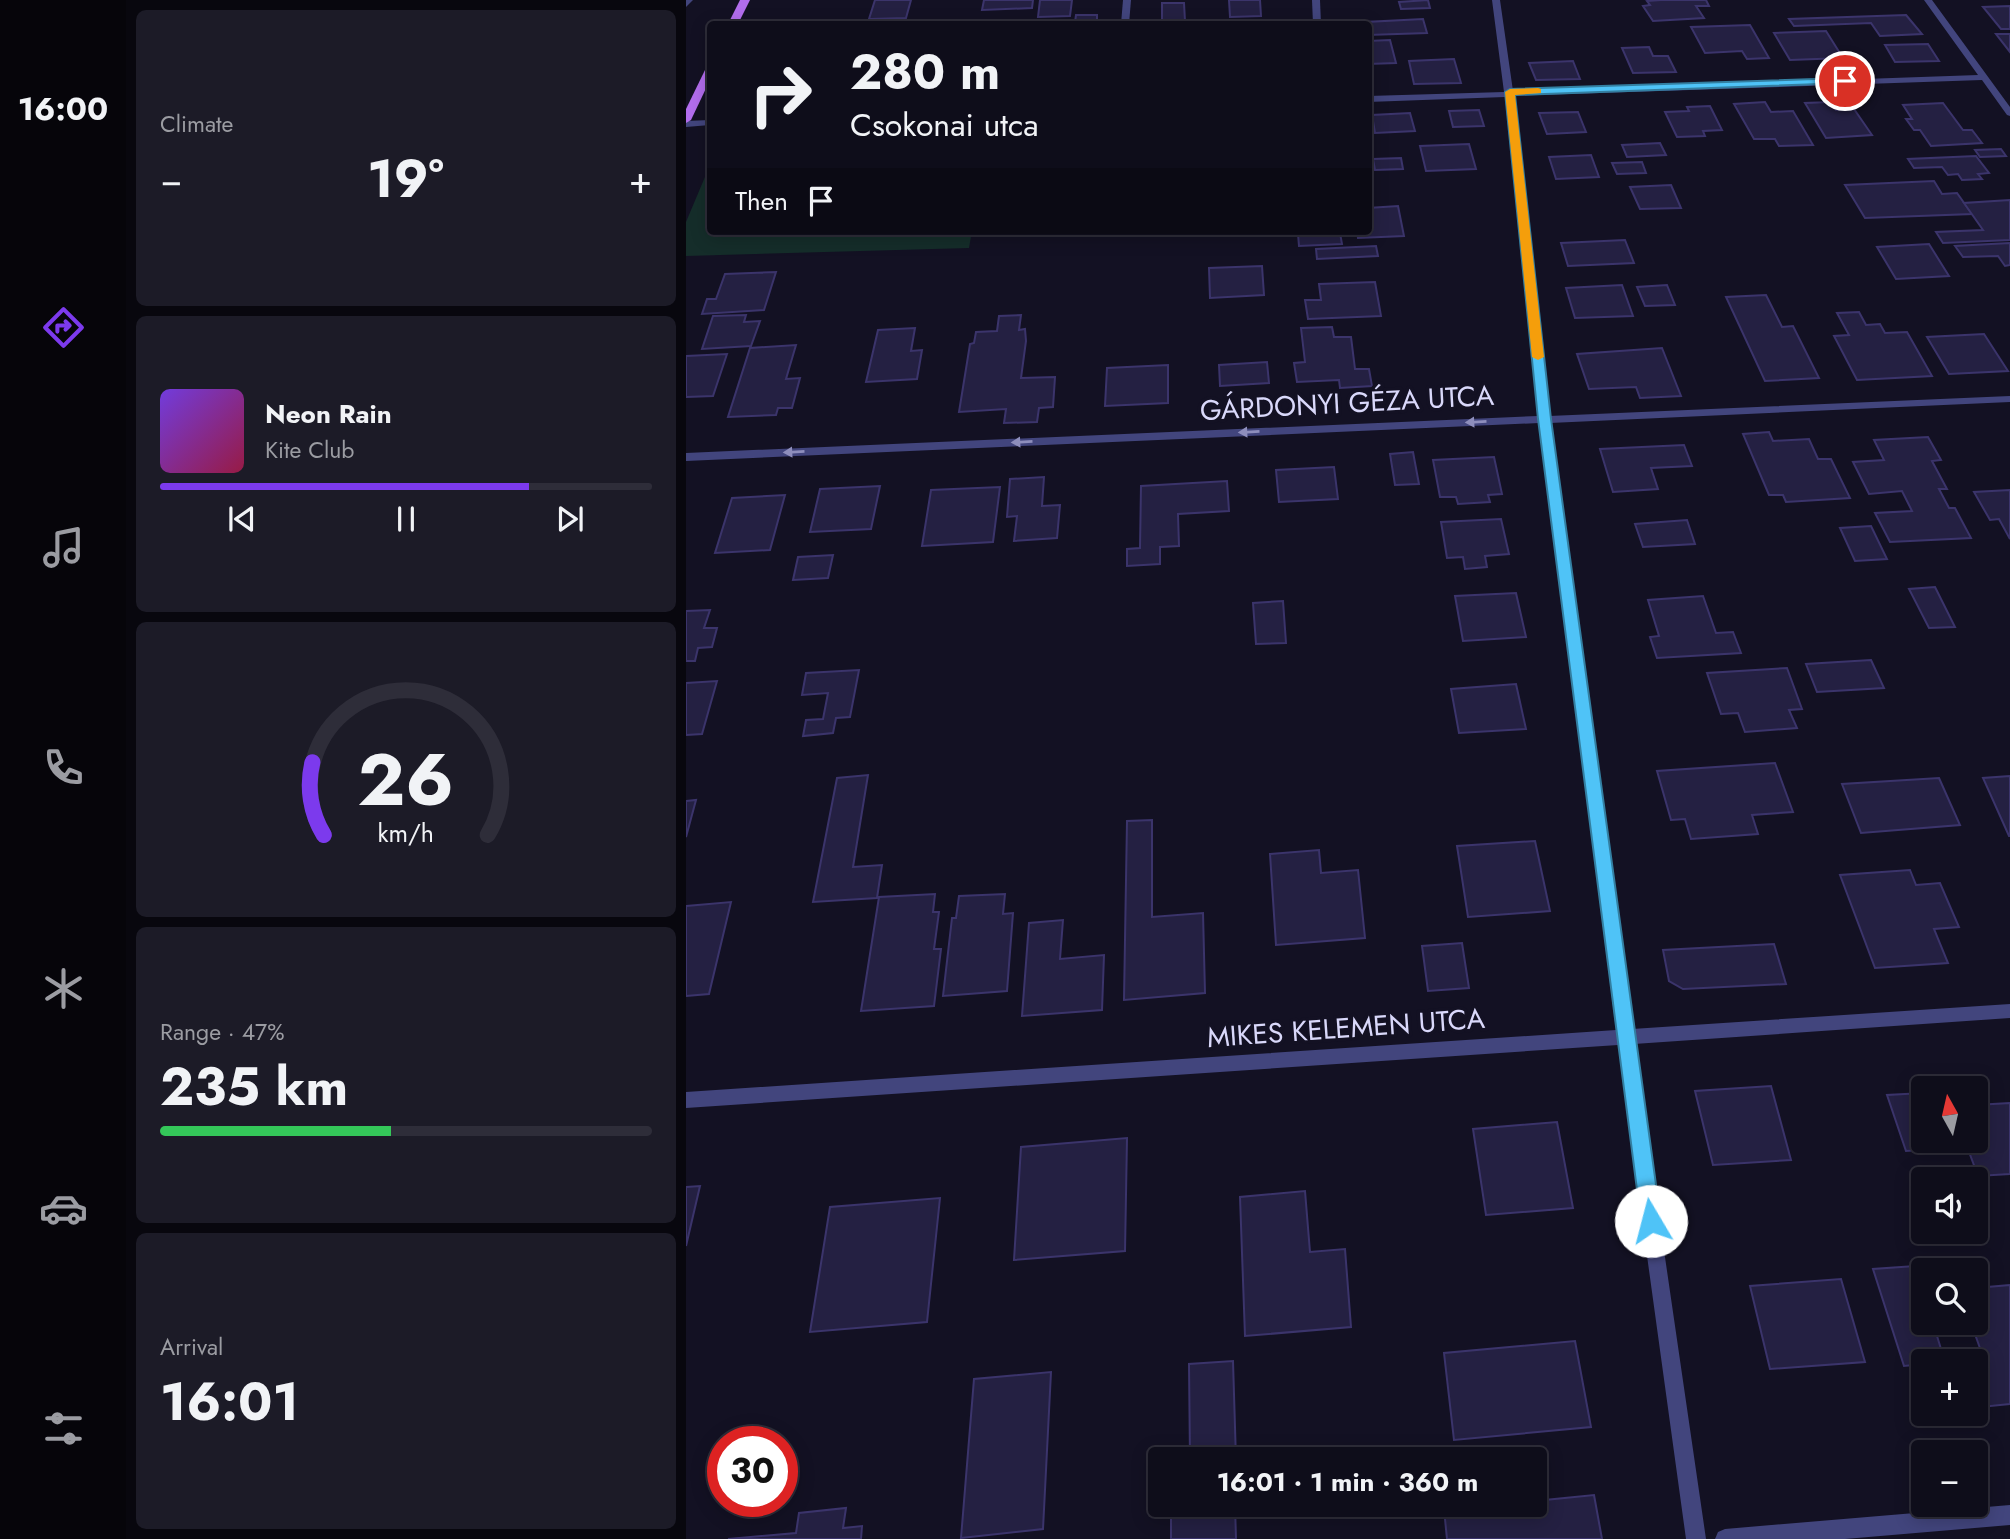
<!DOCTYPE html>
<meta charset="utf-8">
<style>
:root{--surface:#0e0d1a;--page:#1c1b27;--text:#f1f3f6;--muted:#9b9ca2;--line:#2e2d39;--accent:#7c3aed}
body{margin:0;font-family:Jost,sans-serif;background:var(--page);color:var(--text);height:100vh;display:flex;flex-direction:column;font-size:26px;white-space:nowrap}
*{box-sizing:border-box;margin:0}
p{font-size:23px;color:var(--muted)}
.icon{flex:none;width:38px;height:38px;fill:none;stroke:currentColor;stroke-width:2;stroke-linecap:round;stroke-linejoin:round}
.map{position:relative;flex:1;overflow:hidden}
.sheet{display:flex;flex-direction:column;gap:10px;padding:10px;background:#08070e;width:560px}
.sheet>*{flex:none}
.hud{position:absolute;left:21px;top:21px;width:665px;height:214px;border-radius:7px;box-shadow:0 4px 18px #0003,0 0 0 2px var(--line);background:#0e0d1a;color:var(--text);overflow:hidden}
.needle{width:46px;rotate:352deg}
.buttons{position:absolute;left:1225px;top:1076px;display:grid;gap:14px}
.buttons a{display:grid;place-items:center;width:77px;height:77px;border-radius:7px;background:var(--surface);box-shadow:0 4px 18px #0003,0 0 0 2px var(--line);font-size:35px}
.speed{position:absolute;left:21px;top:1426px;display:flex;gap:14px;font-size:35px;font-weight:700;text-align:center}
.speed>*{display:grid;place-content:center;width:91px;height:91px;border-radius:50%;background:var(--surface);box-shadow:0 4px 18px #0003,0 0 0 2px var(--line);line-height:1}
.speed .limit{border:10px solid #d22;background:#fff;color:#111}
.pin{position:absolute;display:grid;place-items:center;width:60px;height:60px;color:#fff;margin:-30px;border:4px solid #fff;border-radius:50%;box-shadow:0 2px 7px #0007}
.me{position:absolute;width:77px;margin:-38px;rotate:352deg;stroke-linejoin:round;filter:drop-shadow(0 0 5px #0008)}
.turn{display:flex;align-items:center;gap:24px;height:147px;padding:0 28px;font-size:32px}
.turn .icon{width:91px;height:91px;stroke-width:2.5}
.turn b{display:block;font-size:49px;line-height:60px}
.then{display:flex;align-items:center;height:66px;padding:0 28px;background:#0003;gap:14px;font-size:26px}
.big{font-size:52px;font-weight:700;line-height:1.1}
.sheet .card{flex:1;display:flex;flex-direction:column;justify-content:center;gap:10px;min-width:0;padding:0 24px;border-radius:10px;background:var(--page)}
.sheet .dial{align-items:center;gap:0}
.dial svg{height:182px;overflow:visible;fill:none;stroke:var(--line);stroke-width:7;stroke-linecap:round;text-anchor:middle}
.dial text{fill:var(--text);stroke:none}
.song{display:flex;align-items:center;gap:21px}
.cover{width:84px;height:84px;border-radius:10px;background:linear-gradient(135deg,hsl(260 70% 55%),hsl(340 70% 35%))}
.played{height:7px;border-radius:4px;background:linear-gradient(90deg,var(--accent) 75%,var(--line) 75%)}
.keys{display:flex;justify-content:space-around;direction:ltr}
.heat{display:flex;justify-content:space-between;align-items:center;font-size:38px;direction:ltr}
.charge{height:10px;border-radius:5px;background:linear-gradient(90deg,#34c759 47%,var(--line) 0)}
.trip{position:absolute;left:462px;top:1447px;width:399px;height:70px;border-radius:7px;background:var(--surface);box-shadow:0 4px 18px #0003,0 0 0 2px var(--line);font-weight:700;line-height:70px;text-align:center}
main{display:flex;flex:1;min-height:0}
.tabs{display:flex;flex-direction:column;width:126px;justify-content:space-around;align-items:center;background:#06050a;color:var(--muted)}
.tabs .icon{width:49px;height:49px}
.tabs .active{color:var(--accent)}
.tabs b{font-size:32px;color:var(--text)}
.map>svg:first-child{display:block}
.green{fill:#152d2a}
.building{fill:#242042;stroke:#3b346b;stroke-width:2}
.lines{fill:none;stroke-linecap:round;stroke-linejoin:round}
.street{fill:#42457d;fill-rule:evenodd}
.primary{fill:#b26ded;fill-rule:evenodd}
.oneway{fill:#8e8ebc}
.route{fill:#4fc3f7;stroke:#337fa1;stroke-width:2}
.slow{fill:#f59e0b}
.labels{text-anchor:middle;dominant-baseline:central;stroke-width:7;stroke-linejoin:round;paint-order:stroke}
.street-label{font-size:28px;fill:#d9d8fa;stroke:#131123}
</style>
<main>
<nav class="tabs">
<b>16:00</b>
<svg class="icon active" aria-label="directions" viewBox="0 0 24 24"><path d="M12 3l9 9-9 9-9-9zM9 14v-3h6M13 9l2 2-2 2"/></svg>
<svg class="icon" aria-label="music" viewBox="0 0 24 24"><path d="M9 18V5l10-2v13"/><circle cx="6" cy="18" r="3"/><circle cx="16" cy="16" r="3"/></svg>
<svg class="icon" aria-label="phone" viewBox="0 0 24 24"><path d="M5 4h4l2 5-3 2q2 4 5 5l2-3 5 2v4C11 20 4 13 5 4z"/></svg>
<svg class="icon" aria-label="climate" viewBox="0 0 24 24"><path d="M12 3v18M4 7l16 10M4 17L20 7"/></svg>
<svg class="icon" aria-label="car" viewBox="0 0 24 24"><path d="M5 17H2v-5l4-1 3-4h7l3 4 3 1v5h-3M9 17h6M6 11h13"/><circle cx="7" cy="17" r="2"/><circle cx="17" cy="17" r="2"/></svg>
<svg class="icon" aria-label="filters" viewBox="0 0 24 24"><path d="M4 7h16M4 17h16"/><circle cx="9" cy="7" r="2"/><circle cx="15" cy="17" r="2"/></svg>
</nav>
<section class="sheet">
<div class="card"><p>Climate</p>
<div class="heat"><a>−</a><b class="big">19°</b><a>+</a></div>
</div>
<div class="card">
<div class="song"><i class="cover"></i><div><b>Neon Rain</b><p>Kite Club</p></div></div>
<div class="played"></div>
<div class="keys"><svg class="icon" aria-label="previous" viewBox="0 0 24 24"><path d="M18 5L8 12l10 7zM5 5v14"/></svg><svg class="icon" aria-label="pause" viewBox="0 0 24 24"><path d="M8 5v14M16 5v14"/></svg><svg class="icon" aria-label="next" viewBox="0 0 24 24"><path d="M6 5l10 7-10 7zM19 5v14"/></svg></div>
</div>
<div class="card dial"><svg viewBox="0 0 100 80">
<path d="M14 69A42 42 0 1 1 86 69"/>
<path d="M14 69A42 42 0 0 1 9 37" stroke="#7c3aed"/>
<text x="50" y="56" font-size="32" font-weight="700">26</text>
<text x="50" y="72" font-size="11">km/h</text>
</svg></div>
<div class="card"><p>Range · 47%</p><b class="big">235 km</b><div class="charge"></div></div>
<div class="card"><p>Arrival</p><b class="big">16:01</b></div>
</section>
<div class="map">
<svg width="1324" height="1539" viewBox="0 0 1324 1539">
<rect width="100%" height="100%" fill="#131123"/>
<path class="green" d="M24,165v66h262l-3,17 -283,8v-34z"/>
<g class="building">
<path d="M189,0h36l-5,18 -37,1z"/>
<path d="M298,0h49l-1,8 -50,2z"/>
<path d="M354,0h32l-2,16 -32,1z"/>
<path d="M543,0h31l1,16 -31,1z"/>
<path d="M742,0l2,8 -29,1 -2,-7z"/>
<path d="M975,0h45l3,6h-13l8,12 -51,3 -10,-15 7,-1 -3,-4z"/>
<path d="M476,3h22l1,18 -23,1z"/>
<path d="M1324,6v23h-9l-18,-22z"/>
<path d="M390,15h21v6l-22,1z"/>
<path d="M1220,15l16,19 -42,2 -9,-13 -77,3 -5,-7z"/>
<path d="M737,19l4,14 -59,2v-11l-2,-2z"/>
<path d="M1064,25l19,33 -22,1 -5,-8 -37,2 -14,-26z"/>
<path d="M1140,31l17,27 -53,2 -16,-27z"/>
<path d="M1310,34h14v18z"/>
<path d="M704,40l6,23 -28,1v-23z"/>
<path d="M1242,44l11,17 -44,1 -10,-17z"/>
<path d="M963,47l4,9h15l8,16 -43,1 -11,-25z"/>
<path d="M768,59l7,24 -47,1 -5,-23z"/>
<path d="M887,61l7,18 -44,1 -7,-17z"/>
<path d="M1079,102l6,10 22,-1 20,34 -34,1 -4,-7h-21l-20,-35z"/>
<path d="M1145,102l5,8 18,-1 18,26 -46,3 -21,-35z"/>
<path d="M1257,103l20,27h9l10,13 -51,3 -11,-16h-6l-8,-11h6l-9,-14z"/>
<path d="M1024,106l12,24 -19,1 2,5 -28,1 -12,-25 24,-1 -2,-4z"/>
<path d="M793,110l5,16 -31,1 -4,-16z"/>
<path d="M892,112l8,20 -39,2 -8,-21z"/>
<path d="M724,113l5,18 -40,2 -3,-18z"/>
<path d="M974,143l6,12 -39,2 -5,-12z"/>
<path d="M783,144l7,25 -50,2 -6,-25z"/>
<path d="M1315,149l5,7 -26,1 -5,-7z"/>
<path d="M905,155l8,22 -43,2 -7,-22z"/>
<path d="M1290,156l13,17 -11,1 4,5 -20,1 -4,-6 -10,1 -6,-8 -28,1 -6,-9z"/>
<path d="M715,158l2,11 -28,1 -2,-11z"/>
<path d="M956,162l4,11 -29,1 -5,-11z"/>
<path d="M1248,181l8,13 15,-1 15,21 -107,4 -20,-33z"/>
<path d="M985,185l10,23 -41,1 -10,-22z"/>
<path d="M1324,200v40l-67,3 -7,-11 47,-2 -19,-27z"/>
<path d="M712,206l6,30 -46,2 -1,-7h11v-23z"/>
<path d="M654,233l2,11 -43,2 -1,-12z"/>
<path d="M939,240l9,23 -66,3 -7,-23z"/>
<path d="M1324,243v22l-5,1 -7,-10 -35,1 -8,-11z"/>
<path d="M1243,244l20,32 -53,3 -19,-32z"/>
<path d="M690,246l2,10 -61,3 -1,-10z"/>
<path d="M576,266l2,29 -54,3 -1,-30z"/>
<path d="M90,272l-12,38 -62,4 5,-15h9l9,-25z"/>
<path d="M689,282l6,34 -73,3 -3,-19h16l-2,-16z"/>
<path d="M936,285l11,31 -58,2 -9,-30z"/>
<path d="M981,285l8,20 -30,1 -8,-19z"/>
<path d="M1080,295l16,32 11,-1 26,52 -54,3 -39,-84z"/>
<path d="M1173,312l7,13 14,-1 5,9 22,-1 25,44 -75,4 -23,-44 15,-1 -12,-22z"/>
<path d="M60,315l-2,7 16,-1 -9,25 -49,3 11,-33z"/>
<path d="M335,315l-2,15 6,-1 1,12 -5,37 34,-1 -2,30 -14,1 -2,14 -33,1 2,-14 -47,3 11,-68 4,-1 2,-11 21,-1 2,-15z"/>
<path d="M646,327l2,10h17l4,32h14l3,17 -32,2 -1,-8 -42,2 -3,-19 11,-1 -4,-34z"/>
<path d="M229,328l-4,23 11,-1 -5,29 -51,3 12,-52z"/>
<path d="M1298,334l24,37 -59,3 -22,-37z"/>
<path d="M110,345l-10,34 14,-1 -8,30h-14l-2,7 -48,2 22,-69z"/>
<path d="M976,348l19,48 -41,2 -4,-11 -47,2 -12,-35z"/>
<path d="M41,354l-14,42 -27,1v-41z"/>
<path d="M581,362l2,21 -49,3 -1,-21z"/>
<path d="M482,365v38l-63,3 2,-38z"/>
<path d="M1083,432l4,9 36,-2 9,20h13l19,39 -64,4 -3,-7h-14l-26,-61z"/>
<path d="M1242,437l13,23 -9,1 15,28h-8l10,19h6l16,30 -81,4 -15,-29 37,-2 -10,-20 -33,3 -16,-32 31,-2 -10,-20z"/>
<path d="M998,445l8,21 -41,2 7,21 -45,3 -13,-43z"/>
<path d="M727,452l6,32 -24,1 -5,-31z"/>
<path d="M808,457l8,37 -14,1 2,7 -32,2 -2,-7h-16l-7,-37z"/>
<path d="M648,467l4,32 -59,3 -3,-32z"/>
<path d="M358,477l-2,29 18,-1 -3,33 -43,3 3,-25 -10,1 3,-38z"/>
<path d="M541,481l2,30 -51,3 1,32 -19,1v17l-33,2v-17l13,-1 1,-62z"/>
<path d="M194,486l-9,43 -61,3 10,-43z"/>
<path d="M314,487l-7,55 -71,4 9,-56z"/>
<path d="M1324,490v49l-11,-20 -9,1 -16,-28z"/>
<path d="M99,495l-15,55 -55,3 17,-55z"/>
<path d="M815,519l8,35 -24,2 2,11 -22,2 -2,-12 -16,1 -6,-36z"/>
<path d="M1001,520l8,24 -52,3 -8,-23z"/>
<path d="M1185,526l16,33 -32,2 -15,-33z"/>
<path d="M147,555l-5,23 -35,2 5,-23z"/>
<path d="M1249,587l20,40 -26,1 -20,-39z"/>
<path d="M830,593l10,44 -63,4 -8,-45z"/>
<path d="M1017,596l13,37 17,-1 8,21 -84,5 -7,-21 9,-1 -11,-36z"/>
<path d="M597,601l3,42 -30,1 -3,-41z"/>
<path d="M24,610l-6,18h13l-5,19 -14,1 -3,13h-9v-50z"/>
<path d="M1185,660l13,28 -67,4 -11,-28z"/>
<path d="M1101,668l15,41 -13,1 8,18 -52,4 -7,-19 -17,1 -14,-41z"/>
<path d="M173,670l-9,47 -14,1 -3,15 -30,3 3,-16 17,-1 5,-26 -26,2 4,-22z"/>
<path d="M31,681l-15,53 -16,1v-52z"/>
<path d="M830,684l10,45 -67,4 -8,-44z"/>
<path d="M1089,763l18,49 -41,3 6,19 -67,5 -6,-20 -14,1 -14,-49z"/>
<path d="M182,775l-15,92 29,-2 -5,33 -64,4 24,-124z"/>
<path d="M1324,776v60h-1l-26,-58z"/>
<path d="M1253,778l21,47 -99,8 -19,-49z"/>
<path d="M10,800l-10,37v-36z"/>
<path d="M466,820v97l51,-4 2,80 -81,7 3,-179z"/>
<path d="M849,841l15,70 -82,6 -11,-71z"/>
<path d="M633,850l2,23 37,-3 7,68 -89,7 -6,-91z"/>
<path d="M1224,870l6,15 24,-2 19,44 -25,2 14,34 -73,5 -35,-93z"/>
<path d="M249,894l-2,18h6l-5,37h7l-7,57 -73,5 18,-114z"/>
<path d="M319,894l-2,20 10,-1 -6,78 -64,5 9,-78h4l3,-22z"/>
<path d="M45,902l-22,92 -23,2v-90z"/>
<path d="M377,920l-3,39 44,-4 -2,55 -80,6 7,-93z"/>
<path d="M776,943l7,45 -41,3 -6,-45z"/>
<path d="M1088,944l12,40 -103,5 -14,-8 -6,-31z"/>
<path d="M1085,1086l20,74 -78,5 -18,-74z"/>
<path d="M1237,1093v48h26l3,7 -46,3 -19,-56z"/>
<path d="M1324,1103v71l-32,2 -13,-35h11v-36z"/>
<path d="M871,1122l16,86 -87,7 -13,-86z"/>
<path d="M441,1138l-2,113 -111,9 7,-113z"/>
<path d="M14,1186l-14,60v-59z"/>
<path d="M619,1191l5,61 35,-3 6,78 -106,9 -5,-139z"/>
<path d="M254,1198l-13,124 -117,10 20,-125z"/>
<path d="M1229,1266l8,27v30h10l12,39h-22v2l-19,2 -31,-97z"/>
<path d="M1155,1279l24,83 -95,7 -20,-83z"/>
<path d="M1324,1285v119l-29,3 -5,-15v-30h-11l-3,-10 19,-1 -10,-28h5v-35z"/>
<path d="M889,1341l16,86 -137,13 -10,-87z"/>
<path d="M547,1361l3,99h-46l-1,-96z"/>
<path d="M365,1372l-8,157 -82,9 13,-159z"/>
<path d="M908,1495l8,44h-155l-3,-30 44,-4h47v-4z"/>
<path d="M485,1505h64l1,34h-65z"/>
<path d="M160,1508l-3,20 19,-2 -1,13h-133l68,-6 3,-20z"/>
</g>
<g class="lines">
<g class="street">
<path d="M0,0h7l-7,7z"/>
<path d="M437,0h8l-2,24h-8z"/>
<path d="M626,0h8l1,24h-8z"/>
<path d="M806,0h8l13,91 465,-16 -54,-75h8l78,107v9l-3,-1 -25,-35 -469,16 36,320 461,-20v6l-460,21 82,606 378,-25v14l-376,26 72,495h-20l-68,-494 -932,63v-16l930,-62 -77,-607 -853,38v-8l852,-37 -33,-319 -137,5v-6l136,-4z"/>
<path d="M24,120v5l-24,2v-6z"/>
<path d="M1324,1505v20l-165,14h-130l3,-7 7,-3z"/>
</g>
<g class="primary">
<path d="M54,0h10l-12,24h-10z"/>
<path d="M24,67v13l-19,40 -5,3v-14l19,-39z"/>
</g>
</g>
<defs><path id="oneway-solid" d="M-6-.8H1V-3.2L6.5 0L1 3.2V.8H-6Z" transform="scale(1.75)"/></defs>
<g class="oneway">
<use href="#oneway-solid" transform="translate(790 422) rotate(177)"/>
<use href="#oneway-solid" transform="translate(563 432) rotate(177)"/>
<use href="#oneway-solid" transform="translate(336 442) rotate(177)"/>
<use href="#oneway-solid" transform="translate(108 452) rotate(177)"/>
</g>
<path class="route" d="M1159,78l5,3 -2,2 -333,12 36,324 110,802 -3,7 -7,3 -7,-3 -3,-7 -103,-802 -33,-327 5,-3z"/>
<path class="slow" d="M852,88l3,1v4l-26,2 29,262 -6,3 -6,-3 -27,-265 5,-3z"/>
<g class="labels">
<g class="street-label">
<text transform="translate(661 403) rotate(-3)">GÁRDONYI GÉZA UTCA</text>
<text transform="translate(660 1028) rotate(-4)">MIKES KELEMEN UTCA</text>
</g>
</g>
</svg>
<div class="buttons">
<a><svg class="needle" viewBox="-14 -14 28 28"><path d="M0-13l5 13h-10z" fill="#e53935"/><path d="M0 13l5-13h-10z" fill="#9b9ca2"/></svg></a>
<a><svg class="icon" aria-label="sound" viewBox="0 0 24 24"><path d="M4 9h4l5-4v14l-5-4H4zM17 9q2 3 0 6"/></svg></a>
<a><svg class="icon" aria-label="search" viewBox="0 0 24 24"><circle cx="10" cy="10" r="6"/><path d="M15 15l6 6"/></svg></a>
<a>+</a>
<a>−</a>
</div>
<div class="speed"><div class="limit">30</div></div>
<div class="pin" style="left:1159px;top:81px;background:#d93025"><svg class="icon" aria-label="arrive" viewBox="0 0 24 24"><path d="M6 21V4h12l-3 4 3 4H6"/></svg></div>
<svg class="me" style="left:965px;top:1221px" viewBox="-20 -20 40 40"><circle r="19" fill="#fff"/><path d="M0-13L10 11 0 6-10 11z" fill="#4fc3f7"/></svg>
<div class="trip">16:01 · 1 min · 360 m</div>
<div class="hud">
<div class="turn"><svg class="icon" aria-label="right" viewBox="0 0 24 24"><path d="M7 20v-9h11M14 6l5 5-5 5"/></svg><div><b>280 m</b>Csokonai utca</div></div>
<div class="then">Then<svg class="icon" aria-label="arrive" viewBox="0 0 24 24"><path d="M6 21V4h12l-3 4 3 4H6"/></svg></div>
</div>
</div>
</main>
